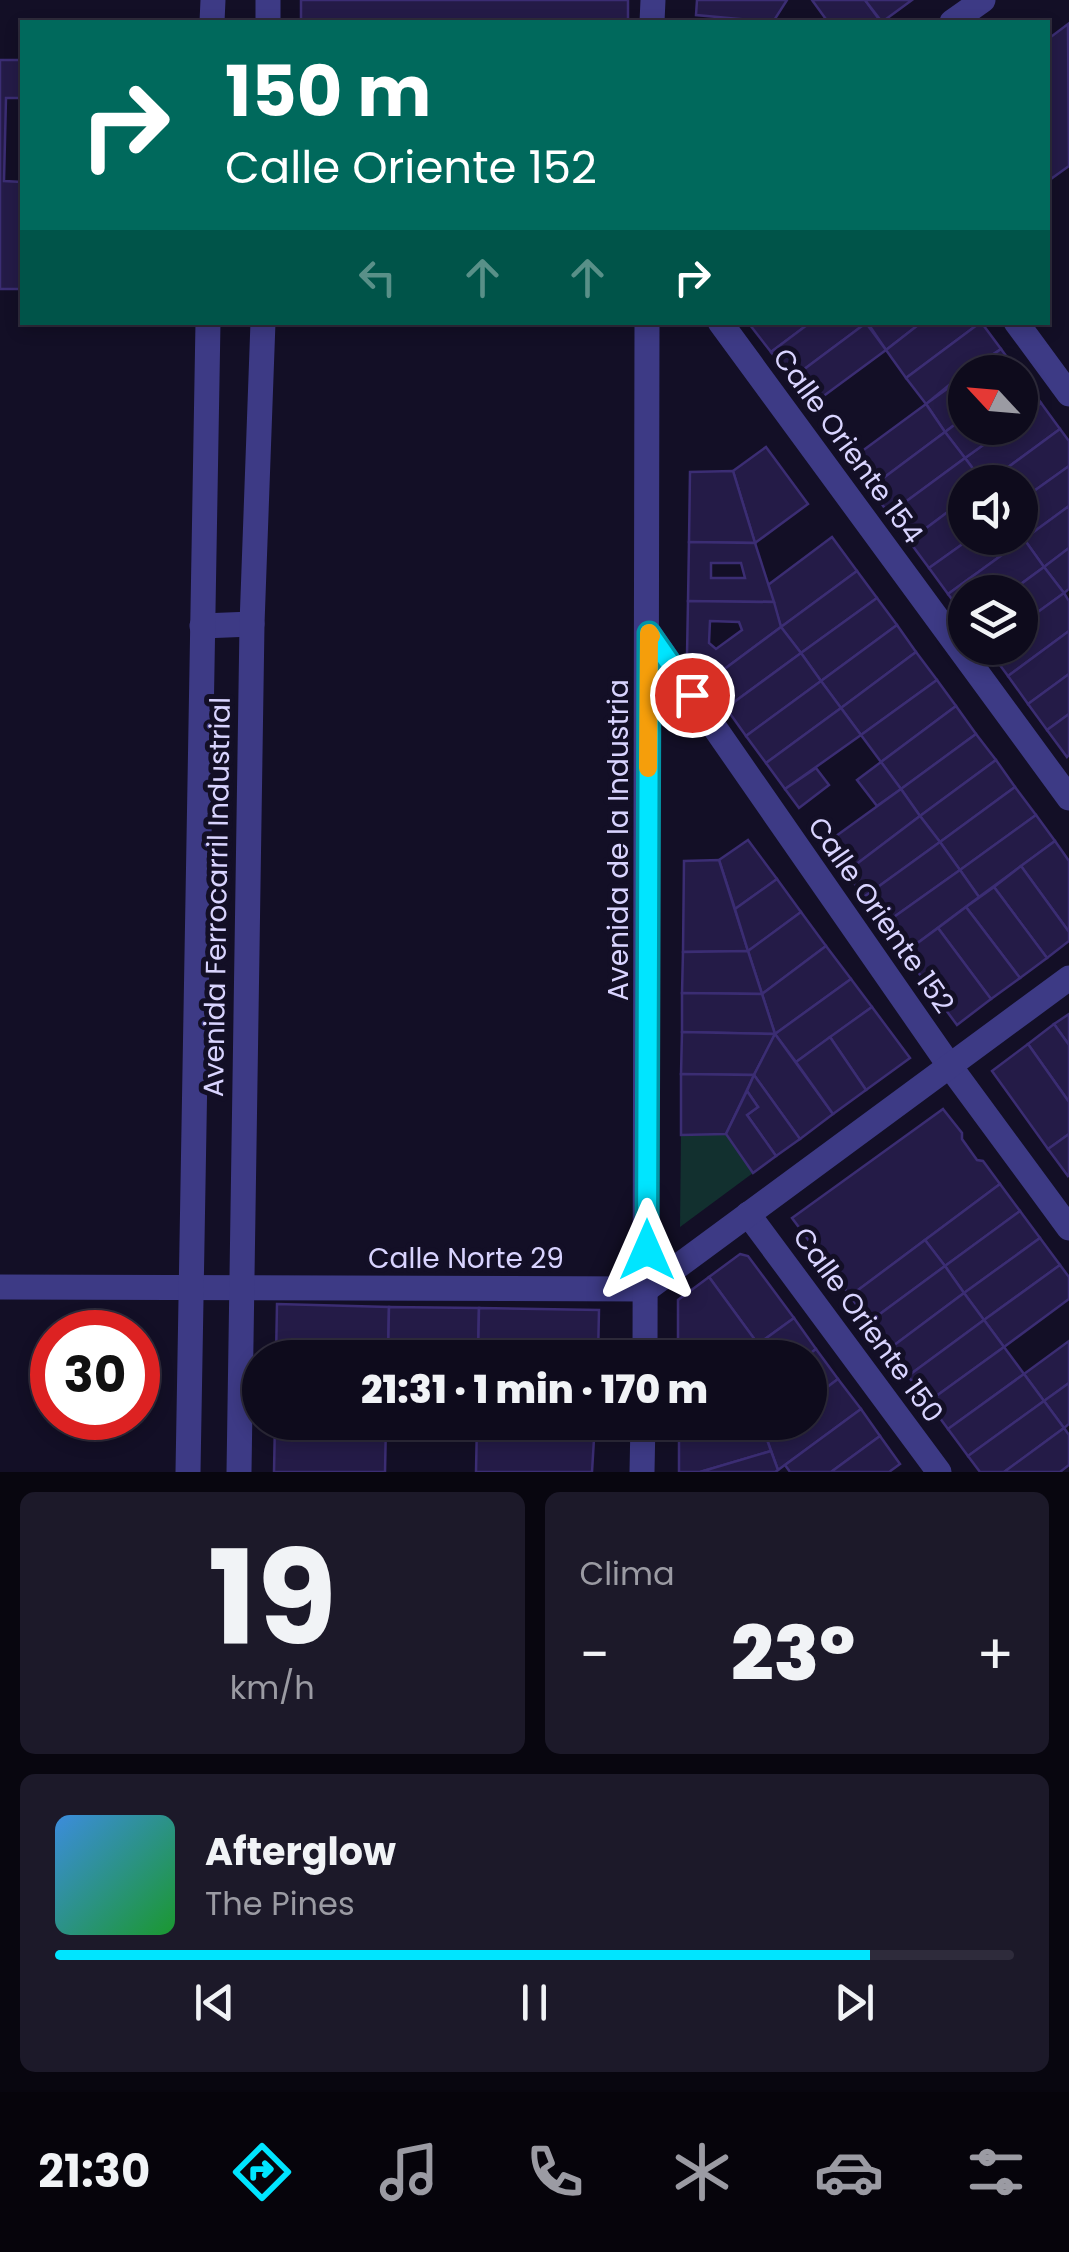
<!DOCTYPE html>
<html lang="es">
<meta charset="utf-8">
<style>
:root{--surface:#0e0b1c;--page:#1c1929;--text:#f1f3f6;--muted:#9b9ba3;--line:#2e2b3b;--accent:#00e5ff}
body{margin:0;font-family:Poppins,sans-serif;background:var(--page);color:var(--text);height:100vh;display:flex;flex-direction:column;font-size:38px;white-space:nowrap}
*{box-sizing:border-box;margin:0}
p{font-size:32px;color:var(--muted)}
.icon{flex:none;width:55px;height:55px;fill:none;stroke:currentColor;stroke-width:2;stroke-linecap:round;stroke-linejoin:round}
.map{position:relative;height:1472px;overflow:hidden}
.details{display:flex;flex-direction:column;gap:20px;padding:20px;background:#08060f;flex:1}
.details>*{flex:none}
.hud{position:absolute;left:20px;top:20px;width:1030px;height:305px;border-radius:0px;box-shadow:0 5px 15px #0003,0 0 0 2px var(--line);background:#00695c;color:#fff;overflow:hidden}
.needle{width:65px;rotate:296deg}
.fabs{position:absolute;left:948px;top:355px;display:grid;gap:20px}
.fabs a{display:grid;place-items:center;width:90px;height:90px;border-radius:50%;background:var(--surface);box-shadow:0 5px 15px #0003,0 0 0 2px var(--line);font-size:50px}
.speed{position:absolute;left:30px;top:1310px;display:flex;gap:20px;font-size:50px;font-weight:700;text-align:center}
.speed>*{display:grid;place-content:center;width:130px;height:130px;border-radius:50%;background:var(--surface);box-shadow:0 5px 15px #0003,0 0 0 2px var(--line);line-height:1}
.speed .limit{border:15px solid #d22;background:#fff;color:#111}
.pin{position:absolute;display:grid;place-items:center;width:85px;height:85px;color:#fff;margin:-42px;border:5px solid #fff;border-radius:50%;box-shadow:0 2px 10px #0007}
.me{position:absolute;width:110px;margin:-55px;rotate:0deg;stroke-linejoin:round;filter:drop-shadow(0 0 8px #0008)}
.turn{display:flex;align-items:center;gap:35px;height:210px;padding:0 40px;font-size:45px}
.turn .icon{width:130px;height:130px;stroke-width:2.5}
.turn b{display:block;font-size:70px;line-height:85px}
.lanes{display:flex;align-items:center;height:95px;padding:0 40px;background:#0003;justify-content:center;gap:50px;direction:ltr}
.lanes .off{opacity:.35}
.big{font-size:75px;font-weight:800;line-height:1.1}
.details .card{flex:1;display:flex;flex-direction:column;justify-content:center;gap:15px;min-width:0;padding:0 35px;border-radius:15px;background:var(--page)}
.details .dial{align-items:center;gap:0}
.dial b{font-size:130px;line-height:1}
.song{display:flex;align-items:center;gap:30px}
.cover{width:120px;height:120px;border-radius:15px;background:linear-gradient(135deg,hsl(210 70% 55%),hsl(130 70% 35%))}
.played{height:10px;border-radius:5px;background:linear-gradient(90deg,var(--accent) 85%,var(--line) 85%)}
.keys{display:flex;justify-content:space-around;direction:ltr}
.heat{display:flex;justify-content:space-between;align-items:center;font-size:55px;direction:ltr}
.details .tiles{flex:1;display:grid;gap:20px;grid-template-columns:1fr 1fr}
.card:last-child{grid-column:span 2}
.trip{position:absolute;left:242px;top:1340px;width:585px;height:100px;border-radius:50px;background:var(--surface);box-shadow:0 5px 15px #0003,0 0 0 2px var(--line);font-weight:800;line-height:100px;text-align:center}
.tabs{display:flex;height:160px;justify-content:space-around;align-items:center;background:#06040b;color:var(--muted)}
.tabs .icon{width:70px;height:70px}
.tabs .current{color:var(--accent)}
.tabs b{font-size:45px;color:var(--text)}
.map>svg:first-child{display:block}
.green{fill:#12302f}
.building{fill:#241b47;stroke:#3b2d73;stroke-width:2.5;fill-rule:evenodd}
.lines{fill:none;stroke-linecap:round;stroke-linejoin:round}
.minor{stroke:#3d3a85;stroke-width:25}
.route-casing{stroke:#0095a6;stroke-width:25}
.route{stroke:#00e5ff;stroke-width:18}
.slow{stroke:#f59e0b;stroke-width:18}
.labels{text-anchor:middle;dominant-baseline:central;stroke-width:10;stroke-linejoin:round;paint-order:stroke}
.street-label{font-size:28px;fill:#d9d4ff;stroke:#130f26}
</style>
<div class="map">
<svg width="1069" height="1472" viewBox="0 0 1069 1472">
<rect width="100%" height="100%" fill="#130f26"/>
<path class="green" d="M726,1134l27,39 -73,54 1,-92z"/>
<g class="building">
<rect x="301" y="0" width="327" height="22"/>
<path d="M697,0h90l-14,22 -77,-7z"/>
<path d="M812,0h53l16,22h-53z"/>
<path d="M865,0h47l-30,22z"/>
<path d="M1068,24l1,142 -21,15v-142z"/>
<path d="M0,60h22v38h-16l-2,83 18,1v107h-22z"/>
<path d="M754,322h57l-40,30 -21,-27z"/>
<path d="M811,322l55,1 -75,56 -20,-27z"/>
<path d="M867,322h55l-36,28z"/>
<path d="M922,322h59l-75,56 -20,-28z"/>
<path d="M981,322l20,27 -36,23 -39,32 -20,-26z"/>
<path d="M866,323l20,27 -76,56 -19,-27z"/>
<path d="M1001,349l17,23h-49z"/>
<path d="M1021,375l20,28 -21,15v-42z"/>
<path d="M965,376v41l-20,15 -19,-28z"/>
<path d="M1041,403l19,26 -72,53h-5l-18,-24 42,-30h13v-10z"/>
<path d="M926,404l19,28 -75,56 -20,-28z"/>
<path d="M965,417v11h42l-42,30 -20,-26z"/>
<path d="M1060,429l9,12v25l-49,35v-19h-32z"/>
<path d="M945,432l20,26 -76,56 -19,-26z"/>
<path d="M766,447l42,57 -53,39 -22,-72z"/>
<path d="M965,458l18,24h-18v17l-56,42 -20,-27z"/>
<path d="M1069,466v40l-45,33 -4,-5v-33z"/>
<path d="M733,471l22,72 -66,-1 1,-70z"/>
<path d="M965,499v39h6l-42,30 -20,-27z"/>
<path d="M1069,506v42l-25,19 -20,-28z"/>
<path d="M1020,534l4,5 -76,55 -19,-26 42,-30h49z"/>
<path d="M832,537l25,34 -76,56 -13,-42z"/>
<path d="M1024,539l20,28 -34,25h-45v25l-17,-23z"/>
<path d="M689,542l66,1 19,59 -86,-1zM711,563h30l4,15h-34z"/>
<path d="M1069,548v41l-5,4 -20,-26z"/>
<path d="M1044,567l20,26 -44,32v-33h-10z"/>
<path d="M857,571l20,27 -76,55 -20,-26z"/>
<path d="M1064,593l5,8v30l-61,45 -20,-27 32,-1v-23z"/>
<path d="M877,598l20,27 -76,56 -20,-28z"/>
<path d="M688,601l86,1 7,25 -74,55 -20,-27zM710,621l29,1 3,8 -26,19 -7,-6z"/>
<path d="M897,625l19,27 -75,56 -20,-27z"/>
<path d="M781,627l20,26 -75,55 -19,-26z"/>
<path d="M1069,631v43l-41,30 -20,-28z"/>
<path d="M916,652l21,28 -76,55 -20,-27z"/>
<path d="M801,653l20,28 -75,55 -20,-28z"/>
<path d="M1069,674v40l-22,16 -19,-26z"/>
<path d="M937,680l19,26 -75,56 -20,-27z"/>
<path d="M821,681l20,27 -75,55 -20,-27z"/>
<path d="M956,706l20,28 -75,55 -20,-27z"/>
<path d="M841,708l20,27 -76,54 -19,-26z"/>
<path d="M1069,714v41l-2,2 -20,-27z"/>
<path d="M976,734l20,26 -76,56 -19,-27z"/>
<path d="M996,760l19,27 -75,55 -20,-26z"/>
<path d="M881,762l20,27 -24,17 -20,-26z"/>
<path d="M816,768l13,17 -30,23 -14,-19z"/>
<path d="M1015,787l21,28 -76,55 -20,-28z"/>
<path d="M901,789l19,27 -74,56 -21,-28z"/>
<path d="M1036,815l19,26 -76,56 -19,-27z"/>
<path d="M920,816l20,26 -76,55 -18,-25z"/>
<path d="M748,840l29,39 -42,30 -16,-49z"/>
<path d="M1055,841l14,20v71l-48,-66z"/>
<path d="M940,842l20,28 -76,54 -20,-27z"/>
<path d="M719,860l29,91 -65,1 1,-91z"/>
<path d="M1021,866l48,66v9l-22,17 -53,-71z"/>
<path d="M960,870l19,27 -75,56 -20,-29z"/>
<path d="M777,879l24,33 -53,39 -13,-42z"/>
<path d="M994,887l53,71 -27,20 -54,-71z"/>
<path d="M966,907l54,71 -29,21 -53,-71z"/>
<path d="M801,912l25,34 -64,48 -14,-43z"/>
<path d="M938,928l53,71 -34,26 -53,-72z"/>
<path d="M826,946l25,33 -76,55 -13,-40z"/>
<path d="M748,951l14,43 -80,-1 1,-41z"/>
<path d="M851,979l21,28 -76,55 -21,-28z"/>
<path d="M682,993l80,1 13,40 -93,-2z"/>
<path d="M872,1007l38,51 -44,32 -36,-53z"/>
<path d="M1069,1014v31l-15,-21z"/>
<path d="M1054,1024l15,21v57l-41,-58z"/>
<path d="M682,1032l93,2 -21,41 -73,-1z"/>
<path d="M775,1034l58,80 -33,25 -46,-64z"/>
<path d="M830,1037l36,53 -33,24 -37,-52z"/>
<path d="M1028,1044l41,58v32l-21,15 -56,-78z"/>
<path d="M681,1074l73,1 -28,59 -45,1z"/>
<path d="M754,1075l46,64 -24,17 -29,-41 11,-8 -11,-16z"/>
<path d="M747,1091l11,16 -11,8 29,41 -23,17 -27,-39z"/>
<path d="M943,1109l19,24v6l15,21 6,1 17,23 -150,112 -58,-78z"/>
<path d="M1069,1134v41l-1,1 -20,-27z"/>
<path d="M1000,1184l20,27 -75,55 -20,-26z"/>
<path d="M1020,1211l20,27 -76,55 -19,-27z"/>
<path d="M1040,1238l20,27 -76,55 -20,-27z"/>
<path d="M925,1240l20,26 -76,56 -19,-26z"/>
<path d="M740,1254l8,2 46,62 -36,26 -49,-67z"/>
<path d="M1060,1265l9,12v22l-65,48 -20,-27z"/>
<path d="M945,1266l19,27 -75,56 -20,-27z"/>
<path d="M709,1277l49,67 -19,14 -61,-2v-56z"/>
<path d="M964,1293l20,27 -76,56 -19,-27z"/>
<path d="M277,1304l112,3 -1,51h-112z"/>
<path d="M389,1307l90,1 -1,50h-90z"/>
<path d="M479,1308l120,2 -1,48h-120z"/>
<path d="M794,1318l22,31 -12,9h-65z"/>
<path d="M984,1320l20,27 -76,55 -20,-26z"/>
<path d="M1069,1341v42l-25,18 -20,-27z"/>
<path d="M1004,1347l20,27 -76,55 -20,-27z"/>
<path d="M816,1349l22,30 -28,21v-42h-6z"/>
<path d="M1024,1374l20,27 -76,55 -20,-27z"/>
<path d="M838,1379l23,30 -83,61 -13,-36 15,-12h30v-22z"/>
<path d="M1069,1383v41l-5,4 -20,-27z"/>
<path d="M1044,1401l20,27 -60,44h-24l-12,-16z"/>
<path d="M861,1409l19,27 -49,36h-41l-5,-7z"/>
<path d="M275,1422h111l-1,50h-111z"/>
<path d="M477,1422h118l-3,50h-116z"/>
<path d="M679,1422h58v11l-58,-2z"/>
<path d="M1064,1428l5,7v30l-9,7h-56z"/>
<path d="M679,1431l86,3 6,17 -71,21h-21z"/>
<path d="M880,1436l20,28 -11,8h-58z"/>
<path d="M771,1451l7,19 -3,2h-75z"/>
</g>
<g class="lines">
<g class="minor">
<path d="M212,22l1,-22"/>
<path d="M268,22v-22"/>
<path d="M652,22l1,-22"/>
<path d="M952,22l31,-22"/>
<path d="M720,322l349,476"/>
<path d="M1016,322l53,72"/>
<path d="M202,626l50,-2"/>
<path d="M649,633l300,432 120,163"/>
<path d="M748,1214l191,258"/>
<path d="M0,1287l647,2 422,-311"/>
<path d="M645,1358l2,-1036"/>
<path d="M188,1472l20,-1150"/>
<path d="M239,1472l13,-848 11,-302"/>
<path d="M642,1472l1,-50"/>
</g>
</g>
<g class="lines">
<g class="route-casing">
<path id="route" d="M647,1250l2,-617 43,62"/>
</g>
<use href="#route" class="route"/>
<path class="slow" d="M648,768l1,-135 2,3"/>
</g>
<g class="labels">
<g class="street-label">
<text transform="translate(848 446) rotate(54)">Calle Oriente 154</text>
<text transform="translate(618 840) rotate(-90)">Avenida de la Industria</text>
<text transform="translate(217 897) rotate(-89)">Avenida Ferrocarril Industrial</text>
<text transform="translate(881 915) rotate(55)">Calle Oriente 152</text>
<text x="466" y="1258">Calle Norte 29</text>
<text transform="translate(868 1325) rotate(54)">Calle Oriente 150</text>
</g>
</g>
</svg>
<div class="fabs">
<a><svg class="needle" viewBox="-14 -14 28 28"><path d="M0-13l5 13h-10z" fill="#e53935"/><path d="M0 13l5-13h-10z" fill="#9b9ba3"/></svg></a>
<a><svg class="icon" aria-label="sound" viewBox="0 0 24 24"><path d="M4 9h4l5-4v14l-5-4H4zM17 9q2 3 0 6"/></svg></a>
<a><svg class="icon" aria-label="layers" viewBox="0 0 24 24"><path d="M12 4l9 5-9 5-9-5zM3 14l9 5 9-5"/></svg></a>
</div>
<div class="speed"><div class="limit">30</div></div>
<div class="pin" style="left:692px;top:695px;background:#d93025"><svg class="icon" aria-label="arrive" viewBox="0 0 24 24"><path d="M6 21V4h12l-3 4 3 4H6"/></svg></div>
<svg class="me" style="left:647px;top:1250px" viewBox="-20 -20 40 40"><path d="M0-17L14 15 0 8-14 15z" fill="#00e5ff" stroke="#fff" stroke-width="4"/></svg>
<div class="trip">21:31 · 1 min · 170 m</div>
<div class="hud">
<div class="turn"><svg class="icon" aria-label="right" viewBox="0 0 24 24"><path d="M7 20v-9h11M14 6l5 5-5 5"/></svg><div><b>150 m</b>Calle Oriente 152</div></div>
<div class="lanes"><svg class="icon off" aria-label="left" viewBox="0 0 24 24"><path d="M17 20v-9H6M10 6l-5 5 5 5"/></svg><svg class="icon off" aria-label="ahead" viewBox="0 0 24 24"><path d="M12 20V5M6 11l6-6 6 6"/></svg><svg class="icon off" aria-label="ahead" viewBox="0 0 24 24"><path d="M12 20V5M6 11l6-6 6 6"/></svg><svg class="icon" aria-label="right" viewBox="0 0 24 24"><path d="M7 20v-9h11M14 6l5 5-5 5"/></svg></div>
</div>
</div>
<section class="details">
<div class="tiles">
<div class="card dial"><b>19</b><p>km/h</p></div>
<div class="card"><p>Clima</p>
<div class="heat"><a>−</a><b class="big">23°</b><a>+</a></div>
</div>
<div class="card">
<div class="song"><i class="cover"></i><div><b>Afterglow</b><p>The Pines</p></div></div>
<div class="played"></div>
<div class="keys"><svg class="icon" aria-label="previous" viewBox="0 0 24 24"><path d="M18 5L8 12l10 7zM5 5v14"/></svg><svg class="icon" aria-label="pause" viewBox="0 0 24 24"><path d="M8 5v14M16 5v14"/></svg><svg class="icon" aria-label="next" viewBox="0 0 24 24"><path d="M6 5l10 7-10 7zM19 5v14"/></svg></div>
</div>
</div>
</section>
<nav class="tabs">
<b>21:30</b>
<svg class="icon current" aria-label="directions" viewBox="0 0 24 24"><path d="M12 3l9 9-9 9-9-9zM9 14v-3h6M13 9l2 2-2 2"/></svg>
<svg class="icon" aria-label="music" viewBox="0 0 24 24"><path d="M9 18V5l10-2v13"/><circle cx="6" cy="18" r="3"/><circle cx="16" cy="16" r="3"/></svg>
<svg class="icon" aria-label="phone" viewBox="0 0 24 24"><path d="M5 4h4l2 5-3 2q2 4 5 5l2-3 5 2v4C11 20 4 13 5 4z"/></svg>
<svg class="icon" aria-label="climate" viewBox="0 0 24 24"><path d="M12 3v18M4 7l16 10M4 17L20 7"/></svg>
<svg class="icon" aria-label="car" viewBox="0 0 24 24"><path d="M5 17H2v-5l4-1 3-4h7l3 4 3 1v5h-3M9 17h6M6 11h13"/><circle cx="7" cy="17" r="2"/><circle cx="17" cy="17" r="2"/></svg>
<svg class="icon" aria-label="filters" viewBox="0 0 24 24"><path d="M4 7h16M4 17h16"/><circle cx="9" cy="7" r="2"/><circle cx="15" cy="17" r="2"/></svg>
</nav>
